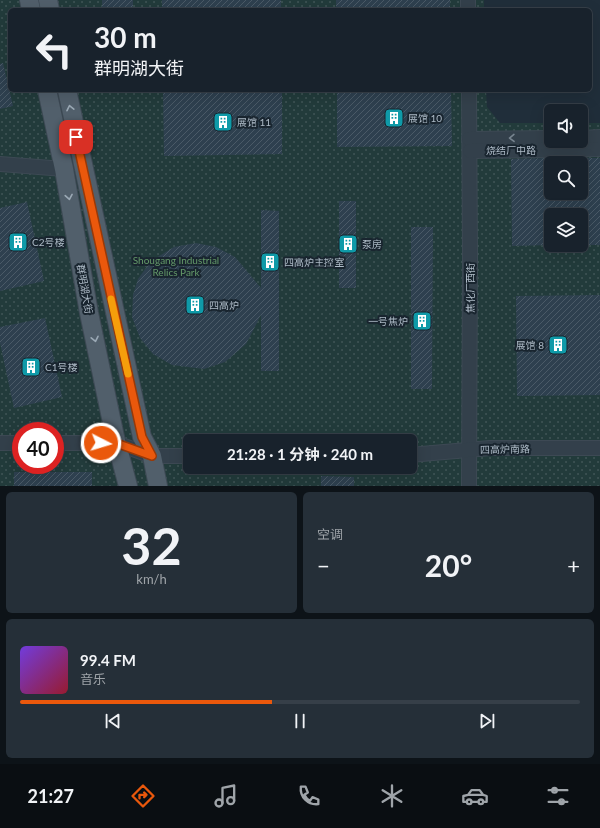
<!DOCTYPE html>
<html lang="zh">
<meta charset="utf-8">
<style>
:root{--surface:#18222c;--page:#252f38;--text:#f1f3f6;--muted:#9fa4a9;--line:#363f48;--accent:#ea580c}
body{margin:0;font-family:Lato,"Noto Sans SC",sans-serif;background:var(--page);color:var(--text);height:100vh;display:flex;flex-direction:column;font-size:15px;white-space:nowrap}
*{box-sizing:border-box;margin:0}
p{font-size:13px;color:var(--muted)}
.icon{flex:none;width:22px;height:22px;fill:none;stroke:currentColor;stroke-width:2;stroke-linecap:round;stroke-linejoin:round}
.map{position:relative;height:486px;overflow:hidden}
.details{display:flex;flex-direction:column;gap:6px;padding:6px;background:#0d1318;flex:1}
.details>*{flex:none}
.banner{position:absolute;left:8px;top:8px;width:584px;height:84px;border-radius:6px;box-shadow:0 4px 16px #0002,0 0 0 1px var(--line);background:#18222c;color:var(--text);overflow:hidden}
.fabs{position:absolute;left:544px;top:104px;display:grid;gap:8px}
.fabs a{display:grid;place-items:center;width:44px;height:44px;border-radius:6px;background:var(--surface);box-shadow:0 4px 16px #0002,0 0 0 1px var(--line);font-size:20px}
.speed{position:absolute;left:12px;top:422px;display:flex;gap:8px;font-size:20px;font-weight:700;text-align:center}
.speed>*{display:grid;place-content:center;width:52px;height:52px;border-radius:50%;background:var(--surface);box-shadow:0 4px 16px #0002,0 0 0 1px var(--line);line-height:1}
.speed .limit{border:6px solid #d22;background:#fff;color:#111}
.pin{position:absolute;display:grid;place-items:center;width:34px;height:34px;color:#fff;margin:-17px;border-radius:8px;box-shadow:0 2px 6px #0006}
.me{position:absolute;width:44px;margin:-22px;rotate:95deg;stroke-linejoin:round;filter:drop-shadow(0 0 3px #0008)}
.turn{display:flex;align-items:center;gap:14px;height:84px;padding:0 20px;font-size:18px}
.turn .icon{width:52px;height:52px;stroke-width:2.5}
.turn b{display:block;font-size:28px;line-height:34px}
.big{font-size:30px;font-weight:700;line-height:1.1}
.details .tile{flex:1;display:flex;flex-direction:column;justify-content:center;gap:6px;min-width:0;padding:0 14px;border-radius:6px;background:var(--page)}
.details .dial{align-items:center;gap:0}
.dial b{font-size:52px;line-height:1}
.song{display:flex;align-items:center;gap:12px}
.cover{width:48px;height:48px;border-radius:6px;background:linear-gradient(135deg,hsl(260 70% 55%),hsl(350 70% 35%))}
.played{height:4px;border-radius:2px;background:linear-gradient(90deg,var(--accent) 45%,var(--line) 45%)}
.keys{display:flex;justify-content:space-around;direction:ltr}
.heat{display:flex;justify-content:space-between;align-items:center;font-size:22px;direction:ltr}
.details .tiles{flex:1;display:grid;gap:6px;grid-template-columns:1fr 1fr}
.tile:last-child{grid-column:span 2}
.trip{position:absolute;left:183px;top:434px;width:234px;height:40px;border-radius:6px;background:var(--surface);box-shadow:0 4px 16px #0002,0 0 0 1px var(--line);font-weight:700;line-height:40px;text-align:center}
.menu{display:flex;height:64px;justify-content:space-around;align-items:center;background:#0a0e12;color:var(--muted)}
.menu .icon{width:28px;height:28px}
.menu .on{color:var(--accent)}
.menu b{font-size:18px;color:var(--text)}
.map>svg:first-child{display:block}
.park{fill:url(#park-dots);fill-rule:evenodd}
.building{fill:url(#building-hatch)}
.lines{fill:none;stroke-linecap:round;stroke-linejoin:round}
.minor-casing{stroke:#3d4954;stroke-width:16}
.major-casing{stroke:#3d4954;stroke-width:20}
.minor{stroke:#33404b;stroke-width:14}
.major{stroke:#515f6b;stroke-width:18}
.oneway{stroke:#9ba9b5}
.oneway2{stroke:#77848f}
.route-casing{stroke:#983908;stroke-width:10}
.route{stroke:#ea580c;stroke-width:7}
.slow{stroke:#f59e0b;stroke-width:7}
.labels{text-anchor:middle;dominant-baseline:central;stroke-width:4;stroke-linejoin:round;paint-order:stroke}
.poi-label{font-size:10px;fill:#aebbc7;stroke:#19252f;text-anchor:start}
.street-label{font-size:10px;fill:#aebbc7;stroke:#19252f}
.park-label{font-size:10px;fill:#649969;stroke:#19252f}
</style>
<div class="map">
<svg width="600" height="486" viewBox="0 0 600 486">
<defs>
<pattern id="park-dots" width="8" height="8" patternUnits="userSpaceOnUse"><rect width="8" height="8" fill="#223b3b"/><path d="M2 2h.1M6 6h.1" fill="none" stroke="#405556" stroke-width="1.8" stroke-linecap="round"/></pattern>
<pattern id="building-hatch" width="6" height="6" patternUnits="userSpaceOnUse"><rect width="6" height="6" fill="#2e404f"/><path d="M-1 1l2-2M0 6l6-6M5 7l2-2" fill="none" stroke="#4a5a67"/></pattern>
</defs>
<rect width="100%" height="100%" fill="#202e3a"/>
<path class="park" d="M0,0h484v10h-474v80h476l1,17 13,16h51v18h30v-18h19v363h-600zM551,163h30v30h-30zM551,215h30v30h-30zM21,431h34v34h-34zM190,441h220v26h-220z"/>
<g class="building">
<rect x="102" y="0" width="31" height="10"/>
<rect x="162" y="0" width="119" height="10"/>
<rect x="336" y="0" width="114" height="10"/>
<path d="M3,63l10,43 -13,3v-45z"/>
<path d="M163,90h119v64l-118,2z"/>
<path d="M337,90h114l1,56 -115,1z"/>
<path d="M551,158v35h30v-35h19v87h-19v-30h-30v30l-39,1 -1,-87z"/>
<rect x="339" y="201" width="17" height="87"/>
<path d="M27,202l17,79 -44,10v-83z"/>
<path d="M261,210l18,1v160h-18v-56l-15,29 -21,18 -21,7 -32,-4 -19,-11 -13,-16 -8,-21 1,-22 5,-16 13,-18 23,-14 22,-4 20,4 19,10 26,31z"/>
<path d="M411,227h22l-1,162h-21z"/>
<path d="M600,295v100l-83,1 -1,-100z"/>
<path d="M45,318l17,79 -48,11 -14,-65v-16z"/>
<rect x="14" y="472" width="78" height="14"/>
<path d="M321,476l33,1v9h-33z"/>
</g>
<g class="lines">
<g class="minor-casing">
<g id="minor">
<path d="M468,0v10"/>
<path d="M469,90l1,168 -1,228"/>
<path d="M581,138l19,-1"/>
<path d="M469,139l82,-1"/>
<path d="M470,151l130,-2"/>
<path d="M0,164l64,5"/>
<path d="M0,443h21"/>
<path d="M55,443h61l36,13h38"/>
<path d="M410,455l80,-7h110"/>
</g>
</g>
<g class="major-casing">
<g id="major">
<path d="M29,0l2,10"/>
<path d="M48,0l2,10"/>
<path d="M47,90l17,79 25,144 26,124 13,49"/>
<path d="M67,90l75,347 10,19 6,30"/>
</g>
</g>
<use href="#minor" class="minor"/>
<use href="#major" class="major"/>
</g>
<defs><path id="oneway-chevron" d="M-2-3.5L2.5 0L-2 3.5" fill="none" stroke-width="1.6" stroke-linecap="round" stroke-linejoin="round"/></defs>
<g class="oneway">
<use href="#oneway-chevron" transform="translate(70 108) rotate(-102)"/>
<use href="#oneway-chevron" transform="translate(69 197) rotate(80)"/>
<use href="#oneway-chevron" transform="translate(95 339) rotate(78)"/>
</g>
<use class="oneway2" href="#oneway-chevron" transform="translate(512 138) rotate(179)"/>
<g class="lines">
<g class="route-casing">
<path id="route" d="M76,137l66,300 10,19 -36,-13h-15"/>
</g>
<use href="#route" class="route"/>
<path class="slow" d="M111,299l17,75"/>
</g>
<defs>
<g id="building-square" transform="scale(1)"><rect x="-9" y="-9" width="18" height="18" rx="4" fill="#0f9aa8" stroke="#19252f"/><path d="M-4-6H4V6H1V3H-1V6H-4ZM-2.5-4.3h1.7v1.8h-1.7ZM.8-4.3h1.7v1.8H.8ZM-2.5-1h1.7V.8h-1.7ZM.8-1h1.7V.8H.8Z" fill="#fff"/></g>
</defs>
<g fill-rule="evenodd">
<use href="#building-square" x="394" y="118"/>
<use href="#building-square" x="223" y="122"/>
<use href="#building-square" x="18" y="242"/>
<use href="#building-square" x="348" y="244"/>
<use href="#building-square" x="270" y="262"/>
<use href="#building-square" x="195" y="305"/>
<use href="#building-square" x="422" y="321"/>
<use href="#building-square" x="558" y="345"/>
<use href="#building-square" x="31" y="367"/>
</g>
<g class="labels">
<g class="poi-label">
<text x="408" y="118">展馆 10</text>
<text x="237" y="122">展馆 11</text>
<text x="32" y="242">C2号楼</text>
<text x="362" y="244">泵房</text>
<text x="284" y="262">四高炉主控室</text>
<text x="209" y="305">四高炉</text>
<text x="408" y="321" text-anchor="end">一号焦炉</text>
<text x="544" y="345" text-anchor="end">展馆 8</text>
<text x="45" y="367">C1号楼</text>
</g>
<g class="street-label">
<text x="511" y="150">烧结厂中路</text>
<text transform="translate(470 288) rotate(-90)">焦化厂西街</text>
<text transform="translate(85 289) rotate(80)">群明湖大街</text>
<text transform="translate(505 449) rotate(-1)">四高炉南路</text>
</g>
<g class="park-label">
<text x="176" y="260">Shougang Industrial<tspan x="176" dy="12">Relics Park</tspan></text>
</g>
</g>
</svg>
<div class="fabs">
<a><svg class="icon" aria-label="sound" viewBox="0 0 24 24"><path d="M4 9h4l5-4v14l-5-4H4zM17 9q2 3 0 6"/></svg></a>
<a><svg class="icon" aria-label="search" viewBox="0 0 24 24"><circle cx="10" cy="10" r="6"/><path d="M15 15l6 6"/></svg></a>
<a><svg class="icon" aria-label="layers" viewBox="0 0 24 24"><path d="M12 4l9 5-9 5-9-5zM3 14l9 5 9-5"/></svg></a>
</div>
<div class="speed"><div class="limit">40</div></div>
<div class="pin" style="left:76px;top:137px;background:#d93025"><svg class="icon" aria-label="arrive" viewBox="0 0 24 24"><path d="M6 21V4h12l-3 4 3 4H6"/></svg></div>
<svg class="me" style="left:101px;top:443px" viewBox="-20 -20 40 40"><circle r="17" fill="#ea580c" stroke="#fff" stroke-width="3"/><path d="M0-11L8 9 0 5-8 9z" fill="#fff"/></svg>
<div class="trip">21:28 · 1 分钟 · 240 m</div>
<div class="banner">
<div class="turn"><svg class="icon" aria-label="left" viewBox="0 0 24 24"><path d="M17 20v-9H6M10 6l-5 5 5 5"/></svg><div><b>30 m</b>群明湖大街</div></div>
</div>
</div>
<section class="details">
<div class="tiles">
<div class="tile dial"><b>32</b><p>km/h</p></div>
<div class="tile"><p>空调</p>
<div class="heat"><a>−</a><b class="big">20°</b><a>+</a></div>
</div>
<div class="tile">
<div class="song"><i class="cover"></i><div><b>99.4 FM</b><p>音乐</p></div></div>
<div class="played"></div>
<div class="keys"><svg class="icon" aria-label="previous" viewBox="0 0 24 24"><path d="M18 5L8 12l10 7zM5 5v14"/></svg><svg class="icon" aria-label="pause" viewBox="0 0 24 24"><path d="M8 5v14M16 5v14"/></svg><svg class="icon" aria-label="next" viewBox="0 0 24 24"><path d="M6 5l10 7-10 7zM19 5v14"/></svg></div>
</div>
</div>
</section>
<nav class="menu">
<b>21:27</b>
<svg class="icon on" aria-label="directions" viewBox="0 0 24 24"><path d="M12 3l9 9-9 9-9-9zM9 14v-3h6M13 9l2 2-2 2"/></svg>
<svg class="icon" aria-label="music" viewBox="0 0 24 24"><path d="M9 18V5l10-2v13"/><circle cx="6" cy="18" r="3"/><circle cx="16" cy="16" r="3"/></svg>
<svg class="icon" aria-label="phone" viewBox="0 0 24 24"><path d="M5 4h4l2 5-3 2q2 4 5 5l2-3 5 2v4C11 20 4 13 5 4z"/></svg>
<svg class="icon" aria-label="climate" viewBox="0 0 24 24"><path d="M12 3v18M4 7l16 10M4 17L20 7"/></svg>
<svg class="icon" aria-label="car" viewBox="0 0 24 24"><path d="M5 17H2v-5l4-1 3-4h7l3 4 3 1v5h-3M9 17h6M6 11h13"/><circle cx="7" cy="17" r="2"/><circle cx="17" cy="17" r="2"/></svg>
<svg class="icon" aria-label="filters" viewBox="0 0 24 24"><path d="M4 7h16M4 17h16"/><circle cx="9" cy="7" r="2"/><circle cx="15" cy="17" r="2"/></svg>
</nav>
